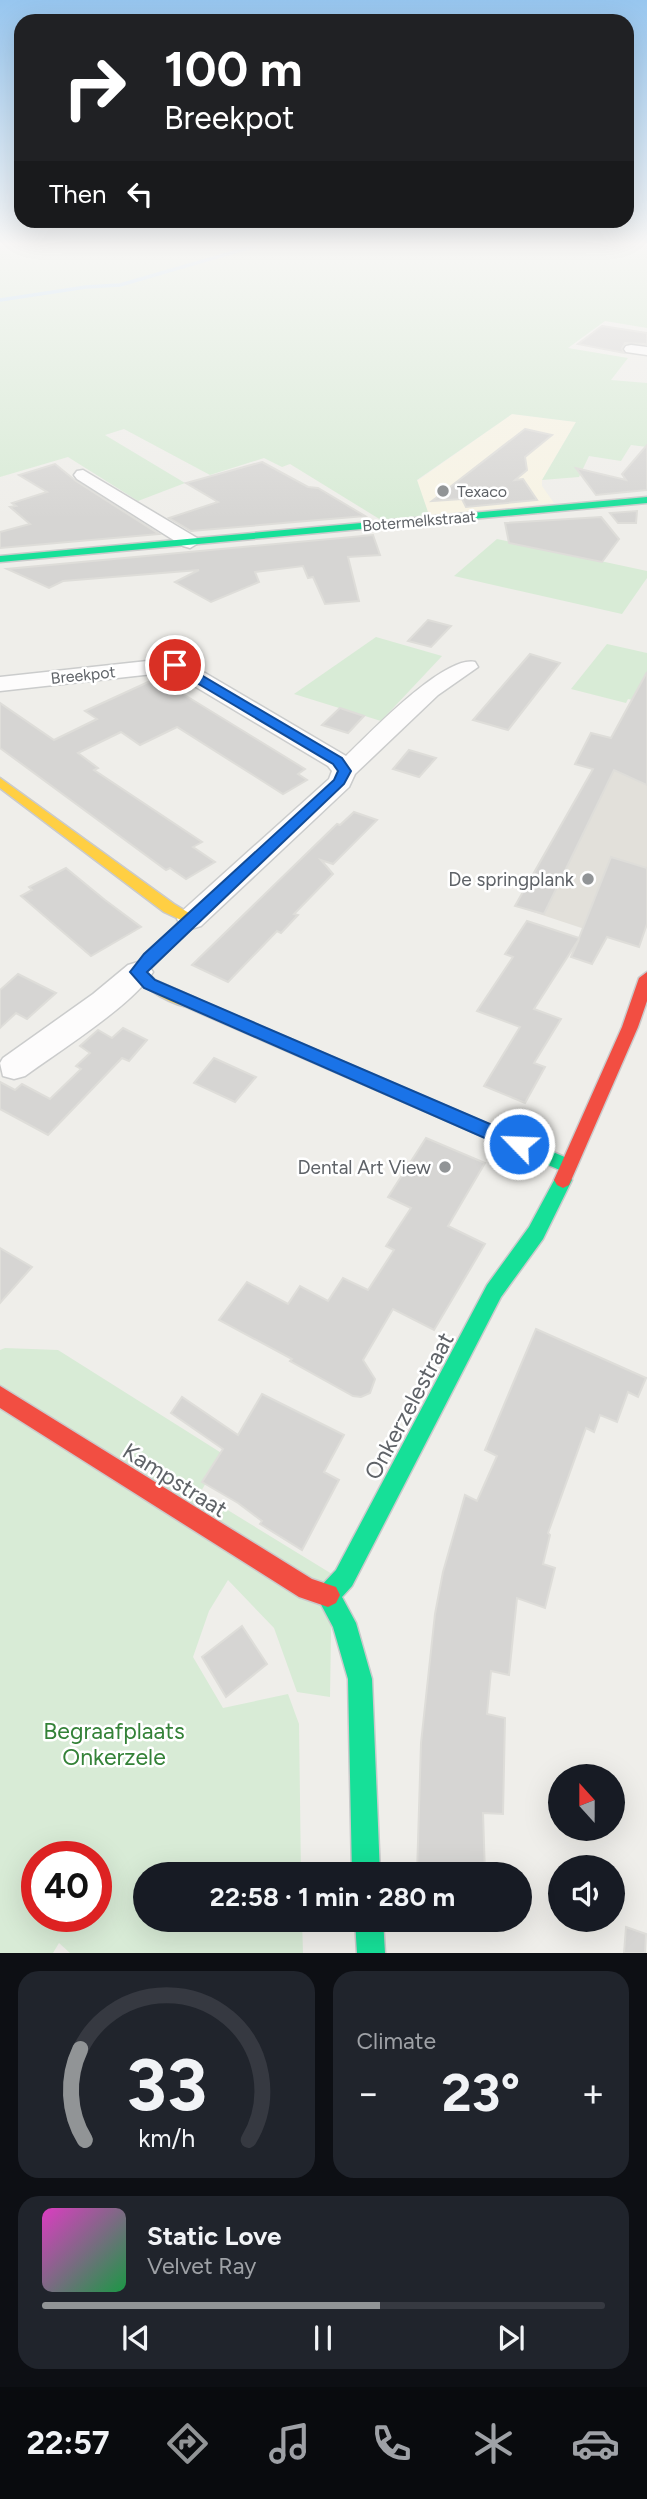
<!DOCTYPE html>
<meta charset="utf-8">
<style>
:root{--surface:#171b24;--page:#20242c;--text:#f1f3f6;--muted:#9ea1a6;--line:#363941;--accent:#919496}
body{margin:0;font-family:Figtree,sans-serif;background:var(--page);color:var(--text);height:100vh;display:flex;flex-direction:column;font-size:26px;white-space:nowrap}
*{box-sizing:border-box;margin:0}
p{font-size:23px;color:var(--muted)}
.icon{flex:none;width:38px;height:38px;fill:none;stroke:currentColor;stroke-width:2;stroke-linecap:round;stroke-linejoin:round}
.map{position:relative;height:1953px;overflow:hidden}
.drawer{display:flex;flex-direction:column;gap:18px;padding:18px;background:#0d0f14;flex:1}
.drawer>*{flex:none}
.top-card{position:absolute;left:14px;top:14px;width:620px;height:214px;border-radius:21px;box-shadow:0 7px 28px #0002;background:#202124;color:#fff;overflow:hidden}
.needle{width:46px;rotate:339deg}
.fabs{position:absolute;left:548px;top:1764px;display:grid;gap:14px}
.fabs a{display:grid;place-items:center;width:77px;height:77px;border-radius:50%;background:var(--surface);box-shadow:0 7px 28px #0002;font-size:35px}
.speed{position:absolute;left:21px;top:1841px;display:flex;gap:14px;font-size:35px;font-weight:700;text-align:center}
.speed>*{display:grid;place-content:center;width:91px;height:91px;border-radius:50%;background:var(--surface);box-shadow:0 7px 28px #0002;line-height:1}
.speed .limit{border:10px solid #d22;background:#fff;color:#111}
.pin{position:absolute;display:grid;place-items:center;width:60px;height:60px;color:#fff;margin:-30px;border:4px solid #fff;border-radius:50%;box-shadow:0 2px 7px #0007}
.me{position:absolute;width:77px;margin:-38px;rotate:294deg;stroke-linejoin:round;filter:drop-shadow(0 0 5px #0008)}
.turn{display:flex;align-items:center;gap:24px;height:147px;padding:0 35px;font-size:32px}
.turn .icon{width:91px;height:91px;stroke-width:2.5}
.turn b{display:block;font-size:49px;line-height:60px}
.then{display:flex;align-items:center;height:66px;padding:0 35px;background:#0003;gap:14px;font-size:26px}
.big{font-size:52px;font-weight:700;line-height:1.1}
.drawer .card{flex:1;display:flex;flex-direction:column;justify-content:center;gap:10px;min-width:0;padding:0 24px;border-radius:21px;background:var(--page)}
.drawer .dial{align-items:center;gap:0}
.dial svg{height:182px;overflow:visible;fill:none;stroke:var(--line);stroke-width:7;stroke-linecap:round;text-anchor:middle}
.dial text{fill:var(--text);stroke:none}
.song{display:flex;align-items:center;gap:21px}
.cover{width:84px;height:84px;border-radius:10px;background:linear-gradient(135deg,hsl(310 70% 55%),hsl(140 70% 35%))}
.played{height:7px;border-radius:4px;background:linear-gradient(90deg,var(--accent) 60%,var(--line) 60%)}
.keys{display:flex;justify-content:space-around;direction:ltr}
.heat{display:flex;justify-content:space-between;align-items:center;font-size:38px;direction:ltr}
.drawer .tiles{flex:1;display:grid;gap:18px;grid-template-columns:1fr 1fr}
.card:last-child{grid-column:span 2}
.trip{position:absolute;left:133px;top:1862px;width:399px;height:70px;border-radius:35px;background:var(--surface);box-shadow:0 7px 28px #0002;font-weight:700;line-height:70px;text-align:center}
.tab-bar{display:flex;height:112px;justify-content:space-around;align-items:center;background:#090b0e;color:var(--muted)}
.tab-bar .icon{width:49px;height:49px}
.tab-bar .selected{color:var(--accent)}
.tab-bar b{font-size:32px;color:var(--text)}
.map>svg:first-child{display:block}
.commercial{fill:#f7f3e4}
.education{fill:#e2e0da}
.green{fill:#d8ebd6;fill-rule:evenodd}
.lines{fill:none;stroke-linecap:round;stroke-linejoin:round}
.stream{stroke:#bfe0f9;stroke-width:3.5}
.building{fill:#d6d5d3;stroke:#deddd9;stroke-width:2}
.street-casing{stroke:#cbcccc;stroke-width:3}
.fast-casing{stroke:#cacacb;stroke-width:3}
.slow-casing{stroke:#cacacb;stroke-width:3}
.jam-casing{stroke:#cacacb;stroke-width:3}
.street{fill:#fdfcfc;fill-rule:evenodd}
.fast{fill:#16e098;fill-rule:evenodd}
.slow{fill:#ffcf43;fill-rule:evenodd}
.jam{fill:#f24e42;fill-rule:evenodd}
.route{fill:#1a73e8;stroke:#114b97;stroke-width:2}
.poi-dot{fill:#919496;stroke:#fff;stroke-width:2.5}
.labels{text-anchor:middle;dominant-baseline:central;stroke-width:5;stroke-linejoin:round;paint-order:stroke}
.far-poi-label{font-size:16px;fill:#5f6368;stroke:#fff;text-anchor:start}
.far-street-label{font-size:16px;fill:#5f6368;stroke:#fff}
.poi-label{font-size:19px;fill:#5f6368;stroke:#fff;text-anchor:end}
.near-street-label{font-size:23px;fill:#5f6368;stroke:#fff}
.near-park-label{font-size:23px;fill:#348238;stroke:#fff}
</style>
<div class="map">
<svg width="647" height="1953" viewBox="0 0 647 1953">
<rect width="100%" height="100%" fill="#efeeea"/>
<path class="commercial" d="M512,414l64,8 -34,58v6l12,17 -125,12 -12,-34z"/>
<path class="education" d="M597,762l50,12v150l-8,23 -124,-41z"/>
<g class="green">
<path d="M0,246h647v82l-42,-7 -37,27 60,10 -17,22 36,3v64l-16,-2 -10,16 -32,-5 -10,21 -37,3 34,-58 -64,-8 -95,66 12,35 -48,5 -91,-56 -8,3 -18,-9 -54,17 -86,-46 -19,6 80,48 -47,18 -70,-44 -68,20z"/>
<path d="M497,539l150,32v7l-25,36 -168,-38z"/>
<path d="M376,637l66,19 -61,65 -87,-27z"/>
<path d="M607,644l40,9v50l-19,-4 -2,4 -55,-14z"/>
<path d="M5,1348l53,2 165,104 -23,39 132,81 -2,123 -33,-5 -23,-64 -46,-48 -19,31 -16,46 30,51 65,-14 11,30 2,150h-156v46h157l1,33h-233l-11,-10 -6,10h-53v-603zM37,1857h59v59h-59z"/>
</g>
<g class="lines">
<path class="stream" d="M0,300l86,-13 34,-2 135,-39"/>
</g>
<g class="building">
<path d="M602,326l45,7v11l-22,-1 -3,5 2,5 -46,-9z"/>
<path d="M525,429l27,6 -27,22 2,13 -12,10 8,-1 14,21 -71,7 -4,-8 -30,2z"/>
<path d="M647,445v45l-51,5 -20,-27 50,12 -4,-6z"/>
<path d="M262,462l46,25 10,1 47,28 -174,15 -22,-13 49,-16 -32,-19z"/>
<path d="M55,464l21,17 83,53 -159,14v-16l30,-8 -20,-17 6,-1 -4,-3 35,-11 -28,-17z"/>
<path d="M637,511l-1,12h-18l-8,-10z"/>
<path d="M601,517l18,22 -17,23 -93,-19 -4,-20z"/>
<path d="M373,535l7,20 -32,2 11,44 -34,3 -12,-27 -5,1 -5,-12 -48,6 4,10 -48,20 -36,-20 24,-12 -136,11 -14,7 -42,-19z"/>
<path d="M428,620l23,6 -20,21 -23,-6z"/>
<path d="M530,654l30,9 -52,67 -35,-10z"/>
<path d="M647,672v113l-33,-15 -70,144 -29,-8 78,-137 -18,-5 16,-31 20,5z"/>
<path d="M157,678l148,91 -7,5 9,6 -24,14 -106,-67 -37,18 -19,-13 -43,21 20,15 -4,2 108,72 -9,5 22,15 -29,17 -16,-11 -4,2 -166,-122v-45l54,37 43,-21 -12,-8z"/>
<path d="M340,708l24,8 -16,17 -26,-8z"/>
<path d="M409,750l27,8 -17,19 -26,-8z"/>
<path d="M354,812l23,8 -44,44 -12,-4 12,14 -39,40 4,1 -17,18 -4,-2 -49,51 -36,-17 145,-141 3,1z"/>
<path d="M611,857l36,11v56l-8,23 -32,-10 -15,27 -21,-7 8,-18 -45,70 27,10 -27,44 11,4 -20,36 -41,-17 36,-59 -43,-16 36,-54 -8,-3 22,-33 52,17z"/>
<path d="M66,868l39,32 36,27 -50,29 -70,-60 11,-6 -3,-3z"/>
<path d="M18,974l38,19 -29,26 -11,-6 -16,15v-38z"/>
<path d="M123,1028l24,12 -18,21 -7,-3 -74,77 -48,-26v-27l15,8 7,-6 28,15 31,-30 -5,-3 14,-13 -10,-7 18,-16 14,8z"/>
<path d="M214,1058l42,19 -21,25 -41,-19z"/>
<path d="M426,1138l59,25 -37,63 37,18 -51,86 -41,-21 -30,51 12,19 -5,14 -9,4 -8,-1 -63,-35 2,-2 -73,-39 28,-38 41,22 12,-18 28,15 15,-23 25,12 26,-40 -8,-4 25,-38 -23,-11z"/>
<path d="M0,1248l32,19 -32,36z"/>
<path d="M536,1329l110,49 -8,19 -10,-5 -11,30 -17,-7 -6,17 -8,-4 -38,105 2,2 -7,29 12,4 -10,40 -28,-10 -8,77 -18,-4 -4,43 18,4 -2,96 -20,-1 2,61h-68l4,-131 14,-129 8,-42 22,-77 12,6 20,-45 -12,-6z"/>
<path d="M262,1394l82,41 -20,37 15,8 -37,70 -42,-26 2,-3 -24,-18 -36,-21 21,-33 -52,-36 11,-16 56,38z"/>
<path d="M242,1626l25,38 -41,33 -24,-40z"/>
<path d="M626,1927l20,7 -1,19h-21z"/>
</g>
<g class="lines">
<g class="street-casing">
<g id="street">
<path d="M631,345l16,2v8l-21,-3 -2,-3 2,-3z"/>
<path d="M83,470l114,68 3,4 -10,6 -7,-2 -106,-67 -3,-4 3,-4z"/>
<path d="M175,658l8,2 163,96c23,-22 98,-101 129,-94l3,5 -40,28 -83,79 -6,13 -148,139 -10,3 -10,-3 -4,-7 4,-7 148,-133 3,-8 -4,-5 -157,-94 -171,19v-14z"/>
<path d="M138,962l10,3 5,7c-19,32 -95,80 -128,104l-11,3 -11,-3 -3,-13 3,-5 90,-64 35,-29z"/>
</g>
</g>
<g class="fast-casing">
<g id="fast">
<path d="M647,497v6l-647,59v-6z"/>
<path d="M190,996l384,165 3,5 -3,5 -6,2 -6,-2 -378,-165 -2,-4 2,-4z"/>
<path d="M563,1172l6,3 3,5 -29,59 -42,58 -149,289 -10,11 14,26 16,56 8,195h-28l-4,-195 -15,-52 -17,-32 4,-8 16,-17 151,-285 42,-58 28,-52z"/>
<path d="M355,1920h28l2,33h-28z"/>
</g>
</g>
<g class="slow-casing">
<path id="slow" d="M0,778l174,126 25,15 -3,4 -49,49 8,8 41,18 2,4 -2,4c-18,5 -56,-20 -66,-34l51,-52 -17,-8 -164,-124z"/>
</g>
<g class="jam-casing">
<g id="jam">
<path d="M647,972v29l-9,26 -69,158 -6,3 -6,-3 -3,-5 68,-153 17,-49z"/>
<path d="M0,1386l312,193 24,8 4,8 -4,8 -8,4 -29,-10 -299,-189z"/>
</g>
</g>
<use href="#street" class="street"/>
<use href="#fast" class="fast"/>
<use href="#slow" class="slow"/>
<use href="#jam" class="jam"/>
</g>
<linearGradient id="sky" x2="0" y2="1"><stop stop-color="#97c6ef"/><stop offset="0.47" stop-color="#f8f7f6"/><stop offset="1" stop-color="#f8f7f6" stop-opacity="0"/></linearGradient>
<rect width="647" height="519" fill="url(#sky)"/>
<path class="route" d="M170,662h9l163,96 9,13 -7,13 -197,188 8,8 370,159 3,5 -3,6 -6,2 -7,-2 -368,-162 -14,-16 14,-18 190,-174 4,-9 -5,-7 -163,-97z"/>
<g class="poi-dot">
<circle cx="443" cy="491" r="7"/>
<circle cx="588" cy="879" r="7"/>
<circle cx="445" cy="1167" r="7"/>
</g>
<g class="labels">
<g class="far-poi-label">
<text x="457" y="491">Texaco</text>
</g>
<g class="far-street-label">
<text transform="translate(419 521) rotate(-5)">Botermelkstraat</text>
<text transform="translate(83 675) rotate(-6)">Breekpot</text>
</g>
<g class="poi-label">
<text x="574" y="879">De springplank</text>
<text x="431" y="1167">Dental Art View</text>
</g>
<g class="near-street-label">
<text transform="translate(409 1406) rotate(-62)">Onkerzelestraat</text>
<text transform="translate(175 1480) rotate(32)">Kampstraat</text>
</g>
<g class="near-park-label">
<text x="114" y="1731">Begraafplaats<tspan x="114" dy="26">Onkerzele</tspan></text>
</g>
</g>
</svg>
<div class="fabs">
<a><svg class="needle" viewBox="-14 -14 28 28"><path d="M0-13l5 13h-10z" fill="#e53935"/><path d="M0 13l5-13h-10z" fill="#9ea1a6"/></svg></a>
<a><svg class="icon" aria-label="sound" viewBox="0 0 24 24"><path d="M4 9h4l5-4v14l-5-4H4zM17 9q2 3 0 6"/></svg></a>
</div>
<div class="speed"><div class="limit">40</div></div>
<div class="pin" style="left:175px;top:665px;background:#d93025"><svg class="icon" aria-label="arrive" viewBox="0 0 24 24"><path d="M6 21V4h12l-3 4 3 4H6"/></svg></div>
<svg class="me" style="left:519px;top:1144px" viewBox="-20 -20 40 40"><circle r="17" fill="#1a73e8" stroke="#fff" stroke-width="3"/><path d="M0-11L8 9 0 5-8 9z" fill="#fff"/></svg>
<div class="trip">22:58 · 1 min · 280 m</div>
<div class="top-card">
<div class="turn"><svg class="icon" aria-label="right" viewBox="0 0 24 24"><path d="M7 20v-9h11M14 6l5 5-5 5"/></svg><div><b>100 m</b>Breekpot</div></div>
<div class="then">Then<svg class="icon" aria-label="left" viewBox="0 0 24 24"><path d="M17 20v-9H6M10 6l-5 5 5 5"/></svg></div>
</div>
</div>
<section class="drawer">
<div class="tiles">
<div class="card dial"><svg viewBox="0 0 100 80">
<path d="M14 69A42 42 0 1 1 86 69"/>
<path d="M14 69A42 42 0 0 1 12 29" stroke="#919496"/>
<text x="50" y="56" font-size="32" font-weight="700">33</text>
<text x="50" y="72" font-size="11">km/h</text>
</svg></div>
<div class="card"><p>Climate</p>
<div class="heat"><a>−</a><b class="big">23°</b><a>+</a></div>
</div>
<div class="card">
<div class="song"><i class="cover"></i><div><b>Static Love</b><p>Velvet Ray</p></div></div>
<div class="played"></div>
<div class="keys"><svg class="icon" aria-label="previous" viewBox="0 0 24 24"><path d="M18 5L8 12l10 7zM5 5v14"/></svg><svg class="icon" aria-label="pause" viewBox="0 0 24 24"><path d="M8 5v14M16 5v14"/></svg><svg class="icon" aria-label="next" viewBox="0 0 24 24"><path d="M6 5l10 7-10 7zM19 5v14"/></svg></div>
</div>
</div>
</section>
<nav class="tab-bar">
<b>22:57</b>
<svg class="icon selected" aria-label="directions" viewBox="0 0 24 24"><path d="M12 3l9 9-9 9-9-9zM9 14v-3h6M13 9l2 2-2 2"/></svg>
<svg class="icon" aria-label="music" viewBox="0 0 24 24"><path d="M9 18V5l10-2v13"/><circle cx="6" cy="18" r="3"/><circle cx="16" cy="16" r="3"/></svg>
<svg class="icon" aria-label="phone" viewBox="0 0 24 24"><path d="M5 4h4l2 5-3 2q2 4 5 5l2-3 5 2v4C11 20 4 13 5 4z"/></svg>
<svg class="icon" aria-label="climate" viewBox="0 0 24 24"><path d="M12 3v18M4 7l16 10M4 17L20 7"/></svg>
<svg class="icon" aria-label="car" viewBox="0 0 24 24"><path d="M5 17H2v-5l4-1 3-4h7l3 4 3 1v5h-3M9 17h6M6 11h13"/><circle cx="7" cy="17" r="2"/><circle cx="17" cy="17" r="2"/></svg>
</nav>
